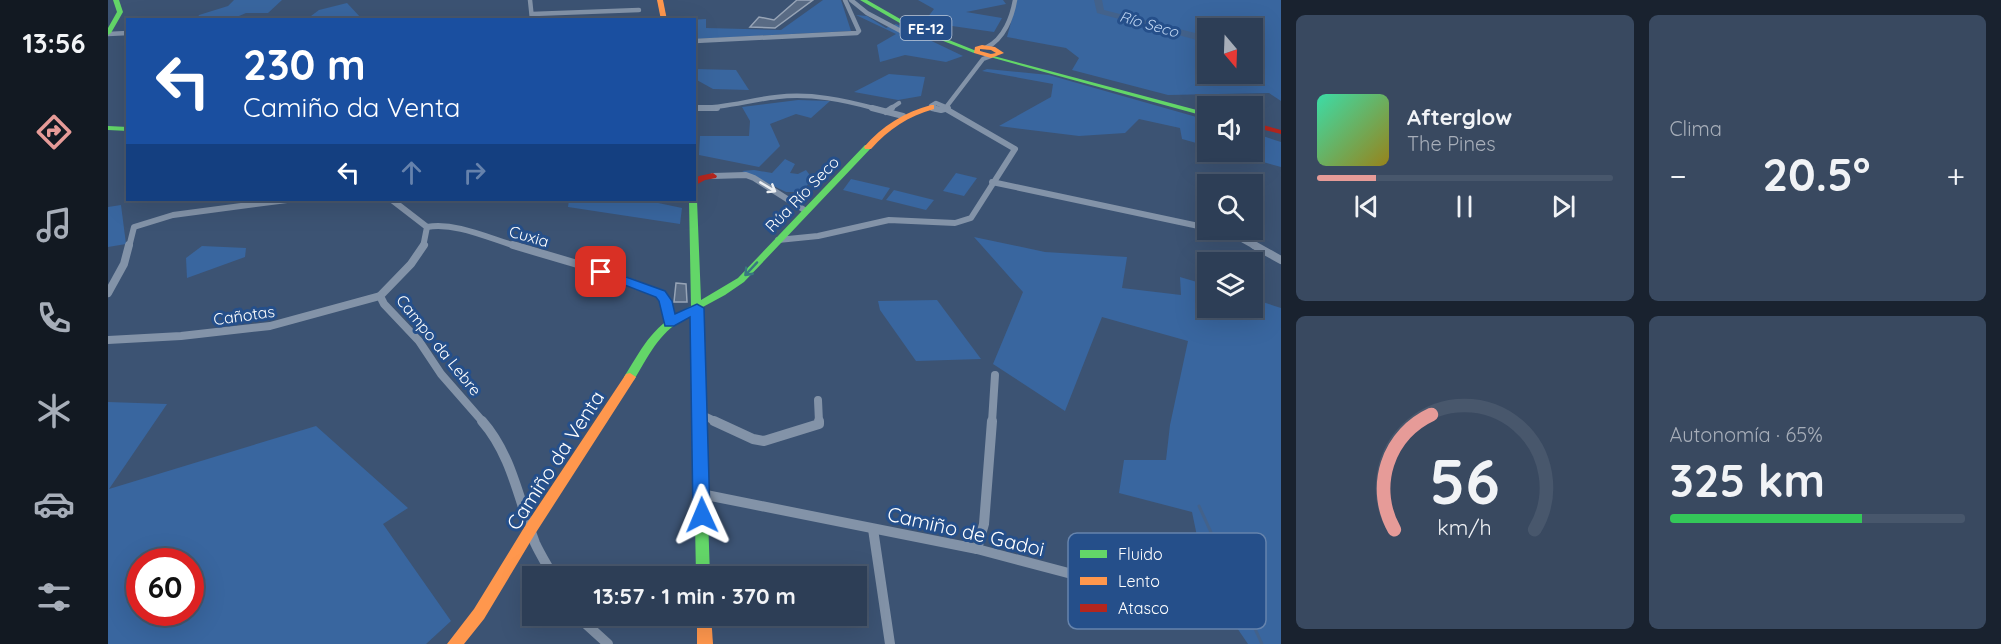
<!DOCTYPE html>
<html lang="es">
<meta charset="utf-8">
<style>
:root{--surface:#2d3e56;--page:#394960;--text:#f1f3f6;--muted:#a7aeb9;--line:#48576c;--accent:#e69b98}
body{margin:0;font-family:Quicksand,sans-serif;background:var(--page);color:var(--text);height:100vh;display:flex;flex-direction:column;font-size:22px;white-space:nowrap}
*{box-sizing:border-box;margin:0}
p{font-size:20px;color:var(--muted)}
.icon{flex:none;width:33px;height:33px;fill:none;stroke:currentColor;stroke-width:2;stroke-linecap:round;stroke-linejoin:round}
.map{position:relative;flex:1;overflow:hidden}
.details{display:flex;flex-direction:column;gap:15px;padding:15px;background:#19222f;width:720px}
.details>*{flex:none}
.hud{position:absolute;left:18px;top:18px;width:570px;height:183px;border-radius:0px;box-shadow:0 6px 24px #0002,0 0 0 2px var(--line);background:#1a4fa0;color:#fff;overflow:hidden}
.needle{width:39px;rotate:161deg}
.buttons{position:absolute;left:1089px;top:18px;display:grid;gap:12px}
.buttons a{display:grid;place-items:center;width:66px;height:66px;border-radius:0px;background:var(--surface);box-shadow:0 6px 24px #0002,0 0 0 2px var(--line);font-size:30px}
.speed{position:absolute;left:18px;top:548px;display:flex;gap:12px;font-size:30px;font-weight:700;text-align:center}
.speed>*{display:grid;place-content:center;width:78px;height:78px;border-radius:50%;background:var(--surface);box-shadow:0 6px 24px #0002,0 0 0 2px var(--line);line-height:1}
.speed .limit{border:9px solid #d22;background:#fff;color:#111}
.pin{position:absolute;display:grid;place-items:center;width:51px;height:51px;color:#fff;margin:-26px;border-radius:12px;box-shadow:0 3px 9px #0006}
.me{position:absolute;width:66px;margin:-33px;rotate:359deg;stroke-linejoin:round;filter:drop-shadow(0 0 4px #0008)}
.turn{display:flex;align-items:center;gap:21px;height:126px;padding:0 18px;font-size:27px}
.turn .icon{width:78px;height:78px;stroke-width:2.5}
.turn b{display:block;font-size:42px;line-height:51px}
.lanes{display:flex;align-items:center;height:57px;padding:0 18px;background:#0003;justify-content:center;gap:30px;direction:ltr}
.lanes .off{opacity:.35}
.big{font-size:45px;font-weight:800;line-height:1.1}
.details .widget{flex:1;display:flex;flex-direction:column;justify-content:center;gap:9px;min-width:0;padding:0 21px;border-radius:9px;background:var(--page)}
.details .dial{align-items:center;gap:0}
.dial svg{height:156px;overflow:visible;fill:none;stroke:var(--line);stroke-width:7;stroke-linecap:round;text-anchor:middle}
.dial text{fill:var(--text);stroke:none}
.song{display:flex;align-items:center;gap:18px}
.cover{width:72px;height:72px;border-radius:9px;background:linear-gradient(135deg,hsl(160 70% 55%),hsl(50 70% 35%))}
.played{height:6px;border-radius:3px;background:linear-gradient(90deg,var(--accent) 20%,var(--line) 20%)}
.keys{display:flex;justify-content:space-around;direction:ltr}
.heat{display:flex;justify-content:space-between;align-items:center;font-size:33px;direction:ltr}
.charge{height:9px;border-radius:4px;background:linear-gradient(90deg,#34c759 65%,var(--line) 0)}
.details .tiles{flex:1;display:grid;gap:15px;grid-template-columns:repeat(2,1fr)}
.trip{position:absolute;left:414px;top:566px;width:345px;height:60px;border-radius:0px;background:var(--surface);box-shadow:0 6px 24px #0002,0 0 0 2px var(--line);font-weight:800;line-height:60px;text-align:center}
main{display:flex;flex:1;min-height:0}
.tabs{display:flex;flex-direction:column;width:108px;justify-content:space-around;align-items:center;background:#121922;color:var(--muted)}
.tabs .icon{width:42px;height:42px}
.tabs .on{color:var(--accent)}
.tabs b{font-size:27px;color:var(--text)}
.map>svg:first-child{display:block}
.green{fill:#39669f;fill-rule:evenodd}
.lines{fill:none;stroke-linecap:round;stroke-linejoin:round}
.stream{stroke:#43628b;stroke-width:3}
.river{fill:#43628b;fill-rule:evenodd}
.building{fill:#596b84;stroke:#97a4b6;stroke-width:1.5}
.street-far3{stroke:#8393a8;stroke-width:4.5}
.street-far2{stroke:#8393a8;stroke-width:6}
.street-far1{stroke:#8393a8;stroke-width:8}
.street{stroke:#8393a8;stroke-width:10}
.fast{fill:#63d668;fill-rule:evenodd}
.slow{fill:#ff974d;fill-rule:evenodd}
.jam{fill:#b3261e;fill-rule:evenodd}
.oneway{stroke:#eceff2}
.oneway2{stroke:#387880}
.route{fill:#1a73e8;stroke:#114b97;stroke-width:1.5}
.labels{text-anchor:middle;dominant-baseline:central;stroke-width:6;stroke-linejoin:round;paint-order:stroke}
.far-water-label{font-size:15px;font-style:italic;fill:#bdd4f1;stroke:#254f8a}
.shield{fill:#254f8a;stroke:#becadc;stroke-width:1.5}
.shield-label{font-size:15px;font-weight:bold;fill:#fff}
.street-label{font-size:16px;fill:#fff;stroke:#254f8a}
.near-street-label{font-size:20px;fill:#fff;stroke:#254f8a}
.key{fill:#254f8a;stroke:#6684ad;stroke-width:1.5}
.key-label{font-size:16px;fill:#fff}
</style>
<main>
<nav class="tabs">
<b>13:56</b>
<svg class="icon on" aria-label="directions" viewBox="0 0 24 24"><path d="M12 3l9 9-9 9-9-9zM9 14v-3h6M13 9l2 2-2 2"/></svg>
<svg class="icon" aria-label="music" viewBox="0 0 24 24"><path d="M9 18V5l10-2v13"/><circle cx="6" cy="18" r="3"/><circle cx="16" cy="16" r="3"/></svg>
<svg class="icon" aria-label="phone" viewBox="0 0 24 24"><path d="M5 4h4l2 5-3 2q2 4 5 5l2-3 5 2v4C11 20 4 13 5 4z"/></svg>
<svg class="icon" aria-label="climate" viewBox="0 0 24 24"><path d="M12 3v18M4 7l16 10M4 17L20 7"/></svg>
<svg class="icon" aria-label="car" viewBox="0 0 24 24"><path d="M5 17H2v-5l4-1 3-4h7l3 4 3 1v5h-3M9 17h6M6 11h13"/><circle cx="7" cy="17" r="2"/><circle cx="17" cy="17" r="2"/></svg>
<svg class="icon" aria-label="filters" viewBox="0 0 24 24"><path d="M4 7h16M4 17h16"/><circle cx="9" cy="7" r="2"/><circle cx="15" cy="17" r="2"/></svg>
</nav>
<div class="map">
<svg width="1173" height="644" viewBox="0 0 1173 644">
<rect width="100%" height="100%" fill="#3c5373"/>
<g class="green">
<path d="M126,0h48l-14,13h-22l-14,6 -34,-2 1,-2 29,-9z"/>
<path d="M715,0h18l10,31 -156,8 -1,-19h-6l18,-1v9l75,2z"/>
<path d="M810,0h85l3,4 -40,8 36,6 -8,14 -70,-10 10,-13z"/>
<path d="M909,0h264v101l-12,-8 -101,2 -96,-25 7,-12 -13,-10 -59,-11zM1100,28h44v46h-44z"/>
<path d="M239,3l15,16h-55l12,-9z"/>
<path d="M748,15l11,1 19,12 10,-4 67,32 -17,6 -41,-7 -25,7 -3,-17 19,-11z"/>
<path d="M587,69l41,1 13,20 -36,-1 -18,-10z"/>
<path d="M879,69l62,6 158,45v26l-25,-7 -2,-11 -41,-9 -14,14 -46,3 -80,-10 52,-29 2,-13 -71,-13z"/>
<path d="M781,74l36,3 -4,19 -23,4 -44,-8z"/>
<path d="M690,100l32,1 -19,17 -15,-4 -26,10 10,22 -21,21 -60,-12 1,-19h49l1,-15 -8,-14z"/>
<path d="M1145,133l28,9v25l-54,-15h25z"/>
<path d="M677,159l10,5 -5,9 8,1 8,-4 6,8 -9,14h-17l-44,-21 12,-1 18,3z"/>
<path d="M848,173l21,5 -13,18 -21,-5z"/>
<path d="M743,179l39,9 -8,12 -39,-10z"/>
<path d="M786,190l40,10 -8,10 -40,-10z"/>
<path d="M461,200h75l38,8 -2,16 -112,-17z"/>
<path d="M13,205l5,39 -18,3v-40z"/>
<path d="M866,237l71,15 82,5 -5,31 59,7 -1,-18 27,8 1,23h44l1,-9 28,9v336h-33l-15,-22 -30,-57 -11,-53 -73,-19 5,-33h42l4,-35 18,-84 -86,-24 -37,94 -72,-47 30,-72z"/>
<path d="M94,246l44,2 -1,9 -58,21 -1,-20z"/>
<path d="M829,300l44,59 -65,2 -36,-51 -2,-9z"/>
<path d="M0,402l59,2 -58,85 207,-63 92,82 -25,16 68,97 -25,23h-318zM32,561h50v51h-50z"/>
</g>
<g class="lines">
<path class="stream" d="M1091,506l63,138"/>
<path class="river" d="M986,0h8l2,10 91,23 13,5v5l-111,-30z"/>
</g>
<g class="building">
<path d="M689,0h16l-38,28 -25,-1 9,-10 15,3z"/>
<path d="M568,283l10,1 1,18h-13z"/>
</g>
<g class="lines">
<g class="street-far3">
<path d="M422,0l2,19"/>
<path d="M743,0l16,13 47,25"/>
<path d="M424,14l107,-4"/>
<path d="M0,34l20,-1"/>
<path d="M587,41l162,-8 2,-2 -14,-31"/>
<path d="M879,47c17,-8 25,-30 28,-47"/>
<path d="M839,106l36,-47 8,-3"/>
<path d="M586,108c28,1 55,-8 83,-11 34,-4 67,3 100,12"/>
<path d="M782,109l9,-6"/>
<path d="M827,109l-4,-3 5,-3 12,5 -2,1"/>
</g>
<g class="street-far2">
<path d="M586,108h23"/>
<path d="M764,108l31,8"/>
<path d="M824,108l9,2 7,-2"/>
<path d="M778,112l6,-4"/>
<path d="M605,176l33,-1 8,3 52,33"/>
<path d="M884,182l216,46"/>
<path d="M284,200l35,27 -4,20"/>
<path d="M319,227c30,-5 63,12 92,20"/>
<path d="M1106,230l24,7 18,10"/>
<path d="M670,240l40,-4 71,-16 66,3 16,-5 44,-69 -69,-40"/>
<path d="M21,247l5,-20 39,-12 114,-15"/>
</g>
<g class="street-far1">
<path d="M316,245l-13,19 -31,32 4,8 35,37 22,33 42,48"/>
<path d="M405,245l88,26 59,23 6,7 4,22"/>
<path d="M1146,245l27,15"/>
<path d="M0,293l16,-29 5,-19"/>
<path d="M0,340l73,-4 89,-10 110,-30"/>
<path d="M710,400l1,22"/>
<path d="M592,414l17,8"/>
<path d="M884,422l3,-47"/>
</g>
<g class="street">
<path d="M374,421c30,34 37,80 53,122 5,11 12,22 18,33"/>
<path d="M606,421l39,18 11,2 55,-17v-3"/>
<path d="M593,494l276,55 243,64"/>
<path d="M765,529l17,115"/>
<path d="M869,549l7,-25 8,-103"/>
<path d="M468,615l32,29"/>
</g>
<g class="fast">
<path d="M5,0h6l4,12 -12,21 -3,2v-7l9,-16z"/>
<path d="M752,0h7l42,24 70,28 -5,1 -69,-27z"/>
<path d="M882,55l218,58v4l-218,-60z"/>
<path d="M586,107l4,2v5l-4,2z"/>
<path d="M0,126l20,1v4l-20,-1z"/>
<path d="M757,145h6l1,2 -128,135 -19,13 -24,13 9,268h-14l-5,-262c-32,18 -39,36 -57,66l-4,1 -6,-4c22,-35 28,-51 67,-71l-2,-106h5v-2l3,2 4,100 37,-22z"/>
</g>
<g class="slow">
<path d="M549,0h6l4,20h-6z"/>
<path d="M874,45l13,2 9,6 -13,5 -17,-5 1,-6zM872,49l11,1 5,3 -5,1 -11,-3z"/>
<path d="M823,105h3v4c-26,7 -45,20 -63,40h-6l-1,-2c18,-21 41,-35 67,-42z"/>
<path d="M522,373l6,4 -101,157 -51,85 -20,25h-17l27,-35 51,-83 101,-152z"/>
<path d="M589,615h14l2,29h-16z"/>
</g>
<g class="jam">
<path d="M1144,122l29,8v4l-29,-7z"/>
<path d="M605,173l4,3 -1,2 -11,2 -11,6v-6l5,-4z"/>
</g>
</g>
<defs><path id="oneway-shaft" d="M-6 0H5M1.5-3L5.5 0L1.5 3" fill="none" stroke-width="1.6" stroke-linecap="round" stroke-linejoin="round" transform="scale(1.5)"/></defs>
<use class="oneway" href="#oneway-shaft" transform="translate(660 187) rotate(31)"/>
<use class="oneway2" href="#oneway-shaft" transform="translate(643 269) rotate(133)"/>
<path class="route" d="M493,268l64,23 7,10 3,13 22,-10 7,4 6,207 -2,5 -6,2 -6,-2 -3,-5 -3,-198 -16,9h-9l-6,-25 -3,-4 -60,-23 -1,-2z"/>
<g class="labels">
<g class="far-water-label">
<text transform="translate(1041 24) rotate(16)">Río Seco</text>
</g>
<rect class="shield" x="792.5" y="16" width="51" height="24" rx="4.5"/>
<g class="shield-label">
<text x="818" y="28">FE-12</text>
</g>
<g class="street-label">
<text transform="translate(694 194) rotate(-46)">Rúa Río Seco</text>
<text transform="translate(421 236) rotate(16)">Cuxia</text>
<text transform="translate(136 315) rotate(-8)">Cañotas</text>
<text transform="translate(331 345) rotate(51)">Campo da Lebre</text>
</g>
<g class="near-street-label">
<text transform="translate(447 460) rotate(-57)">Camiño da Venta</text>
<text transform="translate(858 531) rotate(13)">Camiño de Gadoi</text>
</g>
</g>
<rect x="960" y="533" width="198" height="96" rx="9" class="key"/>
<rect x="972" y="550" width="27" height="8" fill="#63d668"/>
<rect x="972" y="577" width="27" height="8" fill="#ff974d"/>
<rect x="972" y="604" width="27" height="8" fill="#b3261e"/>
<g class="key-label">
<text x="1010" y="560">Fluido</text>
<text x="1010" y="587">Lento</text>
<text x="1010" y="614">Atasco</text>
</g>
</svg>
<div class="buttons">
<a><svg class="needle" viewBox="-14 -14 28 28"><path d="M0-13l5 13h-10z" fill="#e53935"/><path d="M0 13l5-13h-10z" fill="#a7aeb9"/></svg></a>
<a><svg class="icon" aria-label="sound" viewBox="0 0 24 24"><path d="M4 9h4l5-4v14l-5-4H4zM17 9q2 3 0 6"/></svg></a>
<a><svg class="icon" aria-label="search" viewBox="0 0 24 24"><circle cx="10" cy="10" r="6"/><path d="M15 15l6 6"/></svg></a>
<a><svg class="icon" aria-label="layers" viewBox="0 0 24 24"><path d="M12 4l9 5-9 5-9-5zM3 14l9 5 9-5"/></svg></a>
</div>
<div class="speed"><div class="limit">60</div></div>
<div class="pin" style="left:493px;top:272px;background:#d93025"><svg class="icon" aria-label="arrive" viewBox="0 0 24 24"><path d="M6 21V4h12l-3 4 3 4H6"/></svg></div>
<svg class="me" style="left:594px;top:515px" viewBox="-20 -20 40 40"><path d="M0-17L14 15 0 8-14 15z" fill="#1a73e8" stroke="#fff" stroke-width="4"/></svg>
<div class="trip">13:57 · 1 min · 370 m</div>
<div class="hud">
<div class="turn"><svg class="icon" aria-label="left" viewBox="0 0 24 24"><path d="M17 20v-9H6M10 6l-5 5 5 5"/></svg><div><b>230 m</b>Camiño da Venta</div></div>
<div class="lanes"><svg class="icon" aria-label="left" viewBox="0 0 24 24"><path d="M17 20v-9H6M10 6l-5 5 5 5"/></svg><svg class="icon off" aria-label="ahead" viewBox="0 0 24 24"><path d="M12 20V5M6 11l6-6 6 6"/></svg><svg class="icon off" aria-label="right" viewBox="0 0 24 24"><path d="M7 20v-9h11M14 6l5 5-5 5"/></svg></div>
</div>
</div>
<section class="details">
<div class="tiles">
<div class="widget">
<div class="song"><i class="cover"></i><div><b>Afterglow</b><p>The Pines</p></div></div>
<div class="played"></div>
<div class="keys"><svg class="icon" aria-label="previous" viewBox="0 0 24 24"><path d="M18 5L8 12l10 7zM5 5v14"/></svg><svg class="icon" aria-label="pause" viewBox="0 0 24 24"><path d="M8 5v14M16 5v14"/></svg><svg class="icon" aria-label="next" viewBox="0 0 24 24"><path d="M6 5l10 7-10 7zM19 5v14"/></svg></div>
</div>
<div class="widget"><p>Clima</p>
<div class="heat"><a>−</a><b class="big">20.5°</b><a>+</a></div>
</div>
<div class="widget dial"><svg viewBox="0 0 100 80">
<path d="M14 69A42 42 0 1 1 86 69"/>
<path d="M14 69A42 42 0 0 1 33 10" stroke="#e69b98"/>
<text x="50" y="56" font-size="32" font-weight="700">56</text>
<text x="50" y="72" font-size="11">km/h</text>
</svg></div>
<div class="widget"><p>Autonomía · 65%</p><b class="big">325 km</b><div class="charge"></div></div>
</div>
</section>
</main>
